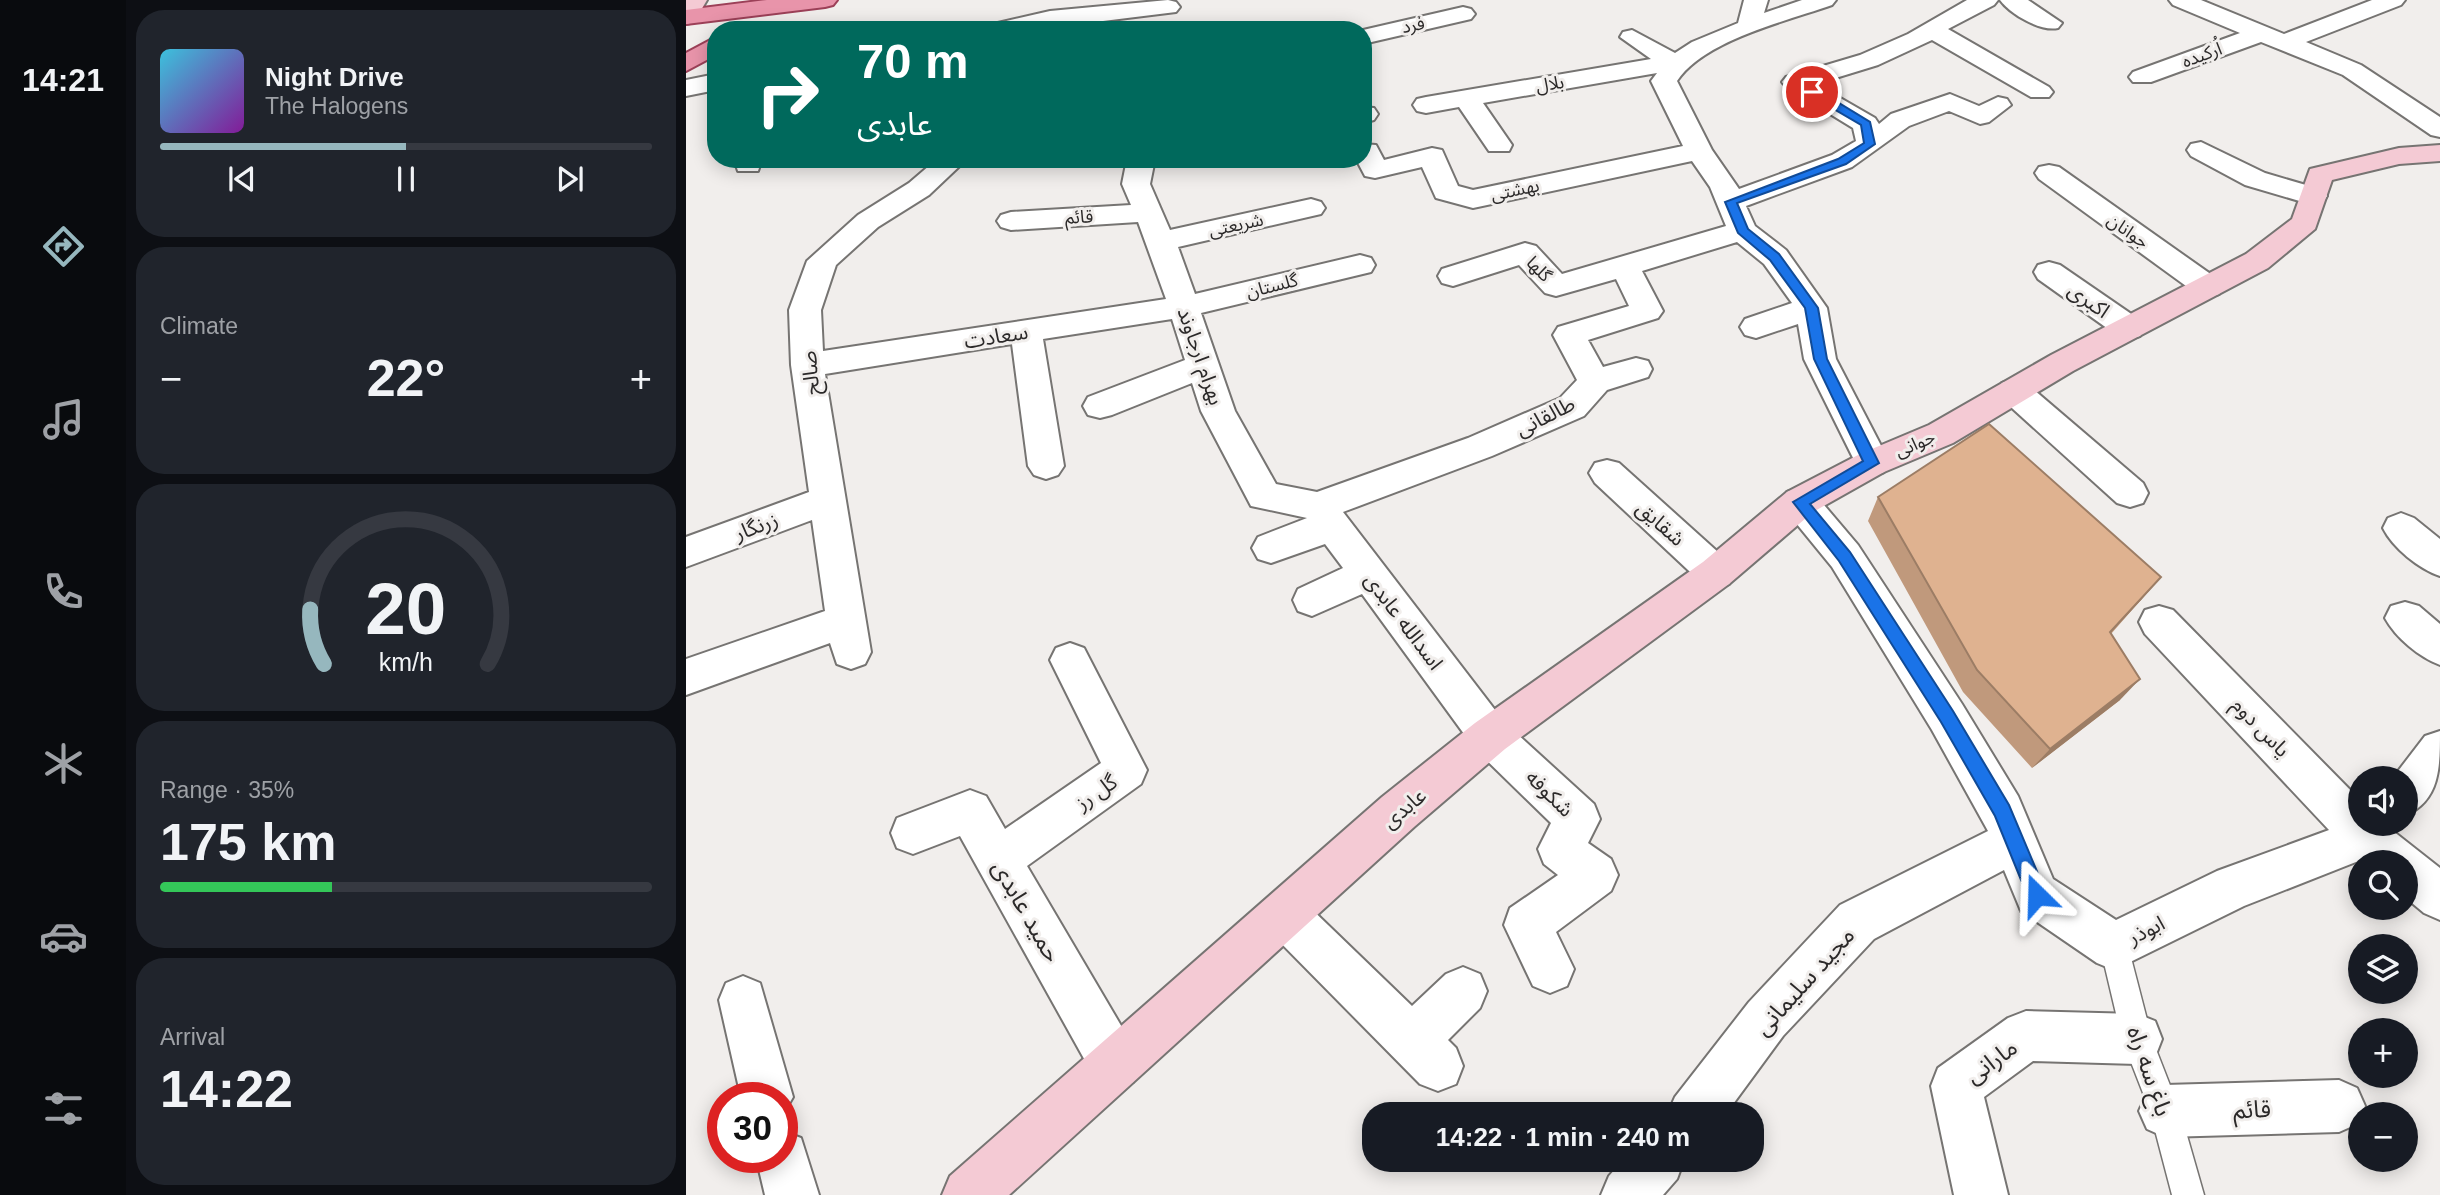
<!DOCTYPE html>
<meta charset="utf-8">
<style>
:root{--surface:#171b24;--page:#20242c;--text:#f1f3f6;--muted:#9ea1a6;--line:#363941;--accent:#96b7be}
body{margin:0;font-family:Arial,"Noto Sans Arabic",sans-serif;background:var(--page);color:var(--text);height:100vh;display:flex;flex-direction:column;font-size:26px;white-space:nowrap}
*{box-sizing:border-box;margin:0}
p{font-size:23px;color:var(--muted)}
.icon{flex:none;width:38px;height:38px;fill:none;stroke:currentColor;stroke-width:2;stroke-linecap:round;stroke-linejoin:round}
.map{position:relative;flex:1;overflow:hidden}
.sheet{display:flex;flex-direction:column;gap:10px;padding:10px;background:#0d0f14;width:560px}
.sheet>*{flex:none}
.guide{position:absolute;left:21px;top:21px;width:665px;height:147px;border-radius:28px;box-shadow:0 4px 18px #0003;background:#00695c;color:#fff;overflow:hidden}
.fabs{position:absolute;left:1662px;top:766px;display:grid;gap:14px}
.fabs a{display:grid;place-items:center;width:70px;height:70px;border-radius:50%;background:var(--surface);box-shadow:0 4px 18px #0003;font-size:35px}
.speed{position:absolute;left:21px;top:1082px;display:flex;gap:14px;font-size:35px;font-weight:700;text-align:center}
.speed>*{display:grid;place-content:center;width:91px;height:91px;border-radius:50%;background:var(--surface);box-shadow:0 4px 18px #0003;line-height:1}
.speed .limit{border:10px solid #d22;background:#fff;color:#111}
.pin{position:absolute;display:grid;place-items:center;width:60px;height:60px;color:#fff;margin:-30px;border:4px solid #fff;border-radius:50%;box-shadow:0 2px 7px #0007}
.me{position:absolute;width:77px;margin:-38px;rotate:338deg;stroke-linejoin:round;filter:drop-shadow(0 0 5px #0008)}
.turn{display:flex;align-items:center;gap:24px;height:147px;padding:0 35px;font-size:32px}
.turn .icon{width:91px;height:91px;stroke-width:2.5}
.turn b{display:block;font-size:49px;line-height:60px}
.big{font-size:52px;font-weight:700;line-height:1.1}
.sheet .tile{flex:1;display:flex;flex-direction:column;justify-content:center;gap:10px;min-width:0;padding:0 24px;border-radius:28px;background:var(--page)}
.sheet .dial{align-items:center;gap:0}
.dial svg{height:182px;overflow:visible;fill:none;stroke:var(--line);stroke-width:7;stroke-linecap:round;text-anchor:middle}
.dial text{fill:var(--text);stroke:none}
.song{display:flex;align-items:center;gap:21px}
.cover{width:84px;height:84px;border-radius:10px;background:linear-gradient(135deg,hsl(190 70% 55%),hsl(290 70% 35%))}
.played{height:7px;border-radius:4px;background:linear-gradient(90deg,var(--accent) 50%,var(--line) 50%)}
.keys{display:flex;justify-content:space-around;direction:ltr}
.heat{display:flex;justify-content:space-between;align-items:center;font-size:38px;direction:ltr}
.charge{height:10px;border-radius:5px;background:linear-gradient(90deg,#34c759 35%,var(--line) 0)}
.trip{position:absolute;left:676px;top:1102px;width:402px;height:70px;border-radius:28px;background:var(--surface);box-shadow:0 4px 18px #0003;font-weight:700;line-height:70px;text-align:center}
main{display:flex;flex:1;min-height:0}
.tabs{display:flex;flex-direction:column;width:126px;justify-content:space-around;align-items:center;background:#090b0e;color:var(--muted)}
.tabs .icon{width:49px;height:49px}
.tabs .selected{color:var(--accent)}
.tabs b{font-size:32px;color:var(--text)}
.map>svg:first-child{display:block}
.lines{fill:none;stroke-linecap:round;stroke-linejoin:round}
.lane-casing{stroke:#767472;stroke-width:3}
.street-casing{stroke:#767472;stroke-width:4}
.secondary-casing{stroke:#767472;stroke-width:4}
.primary-casing{stroke:#9c4058;stroke-width:4}
.lane{fill:#fff;fill-rule:evenodd}
.street{fill:#fff;fill-rule:evenodd}
.secondary{fill:#f4cad4;fill-rule:evenodd}
.primary{fill:#e894aa;fill-rule:evenodd}
.wall{fill:#c0997c}
.shaded-wall{fill:#9c7d65}
.building{fill:#dfb290;stroke:#9c7d65;stroke-width:2}
.route{fill:#1a73e8;stroke:#114b97;stroke-width:2}
.labels{text-anchor:middle;dominant-baseline:central;stroke-width:6;stroke-linejoin:round;paint-order:stroke}
.far-street-label{font-size:18px;fill:#2b2929;stroke:#f1eeec}
.street-label{font-size:21px;fill:#2b2929;stroke:#f1eeec}
.near-street-label{font-size:24px;fill:#2b2929;stroke:#f1eeec}
</style>
<main>
<nav class="tabs">
<b>14:21</b>
<svg class="icon selected" aria-label="directions" viewBox="0 0 24 24"><path d="M12 3l9 9-9 9-9-9zM9 14v-3h6M13 9l2 2-2 2"/></svg>
<svg class="icon" aria-label="music" viewBox="0 0 24 24"><path d="M9 18V5l10-2v13"/><circle cx="6" cy="18" r="3"/><circle cx="16" cy="16" r="3"/></svg>
<svg class="icon" aria-label="phone" viewBox="0 0 24 24"><path d="M5 4h4l2 5-3 2q2 4 5 5l2-3 5 2v4C11 20 4 13 5 4z"/></svg>
<svg class="icon" aria-label="climate" viewBox="0 0 24 24"><path d="M12 3v18M4 7l16 10M4 17L20 7"/></svg>
<svg class="icon" aria-label="car" viewBox="0 0 24 24"><path d="M5 17H2v-5l4-1 3-4h7l3 4 3 1v5h-3M9 17h6M6 11h13"/><circle cx="7" cy="17" r="2"/><circle cx="17" cy="17" r="2"/></svg>
<svg class="icon" aria-label="filters" viewBox="0 0 24 24"><path d="M4 7h16M4 17h16"/><circle cx="9" cy="7" r="2"/><circle cx="15" cy="17" r="2"/></svg>
</nav>
<section class="sheet">
<div class="tile">
<div class="song"><i class="cover"></i><div><b>Night Drive</b><p>The Halogens</p></div></div>
<div class="played"></div>
<div class="keys"><svg class="icon" aria-label="previous" viewBox="0 0 24 24"><path d="M18 5L8 12l10 7zM5 5v14"/></svg><svg class="icon" aria-label="pause" viewBox="0 0 24 24"><path d="M8 5v14M16 5v14"/></svg><svg class="icon" aria-label="next" viewBox="0 0 24 24"><path d="M6 5l10 7-10 7zM19 5v14"/></svg></div>
</div>
<div class="tile"><p>Climate</p>
<div class="heat"><a>−</a><b class="big">22°</b><a>+</a></div>
</div>
<div class="tile dial"><svg viewBox="0 0 100 80">
<path d="M14 69A42 42 0 1 1 86 69"/>
<path d="M14 69A42 42 0 0 1 8 45" stroke="#96b7be"/>
<text x="50" y="56" font-size="32" font-weight="700">20</text>
<text x="50" y="72" font-size="11">km/h</text>
</svg></div>
<div class="tile"><p>Range · 35%</p><b class="big">175 km</b><div class="charge"></div></div>
<div class="tile"><p>Arrival</p><b class="big">14:22</b></div>
</section>
<div class="map">
<svg width="1754" height="1195" viewBox="0 0 1754 1195">
<rect width="100%" height="100%" fill="#f1eeec"/>
<g class="lines">
<g class="lane-casing">
<path id="lane" d="M1428,932l10,4 4,10 24,93 28,72 24,84h-32l-22,-84 -28,-72 -22,-93 4,-10z"/>
</g>
<g class="street-casing">
<g id="street">
<path d="M482,0l8,2 4,5 -4,5 -146,18h-45l4,-5 61,-14z"/>
<path d="M1058,0h24l-4,13 38,-13h34l-4,5c-45,16 -128,35 -155,76l35,69 27,39 93,-34 24,-14 -3,-13 -67,-41 -4,-5 4,-5 74,-22 48,-21 59,-34h31l-4,5 -46,24 101,58 4,5 -4,5h-18l-99,-57 -54,25 -62,19 59,34 4,6 12,-10 59,-20 29,12 19,-9 9,2 4,6 -22,17 -9,2 -31,-13 -40,15 -57,41 -106,39 9,20 31,24 41,58 9,51 54,104 -6,9 -12,4 -12,-4 -56,-113 -6,-35 -42,14 -11,-3 -5,-8 5,-8 47,-16 -28,-39 -27,-22 -95,29 21,40 -5,7 -70,22 15,27 33,-9 12,3 4,8 -4,8 -41,13 -23,26 -92,40 -149,56 162,211 89,81 6,15 -12,24 23,16 7,16 -7,16 -55,41 18,37 -7,17 -17,7 -17,-7 -29,-61 6,-17 48,-33 -14,-11 -6,-15 13,-26 -76,-74 -113,-155 -50,22 -14,-5 -5,-11 5,-11 45,-21 -18,-24 -54,19 -13,-4 -6,-11 6,-11 49,-19 -56,-12 -50,-95 -9,-28 -80,32 -12,3 -12,-3 -5,-9 5,-9 97,-37 -13,-41 -129,20 21,127 -6,9 -12,4 -12,-4 -6,-9 -16,-122 -187,30 46,278 -6,12 -14,5 -14,-5 -7,-21 -144,52v-36l139,-48 -13,-91 -126,47v-30l123,-45 -18,-127 -2,-55 18,-49 51,-46 51,-32 28,-24h30l-38,36 -51,32 -42,38 -15,45 2,41 343,-52 -28,-77 -127,8 -10,-3 -4,-6 4,-6 10,-3 120,-7 -9,-21 5,-25h28l-5,25 20,46 141,-31 10,3 4,6 -4,6 -143,33 17,47 165,-39 11,3 4,7 -4,7 -170,41 34,98 41,73 41,8 151,-54 92,-40 17,-18 -24,-45 5,-8 71,-21 -13,-27 -60,17 -11,-3 -26,-28 -66,21 -11,-3 -4,-7 4,-7 83,-26 11,3 26,28 164,-48 -16,-39 -18,-26 -219,47 -37,-10 -14,-31 -47,11 -10,-2 -9,-17h7v-15l13,1 8,15 48,-12 10,2 16,36 15,4 210,-44 -32,-65 6,-8 -174,30 29,42 -3,6h-20l-30,-44 -33,6 -9,-2 -4,-6 4,-6 9,-2 225,-38 -31,-22 3,-5 9,-2 43,23 17,-11 46,-19z"/>
<path d="M1314,0h28l34,23 -4,5c-17,4 -48,-14 -58,-28z"/>
<path d="M1483,0h32l83,34 88,-34h33l-4,5 -95,37 55,23 79,52v20l-9,-2 -88,-60 -82,-33 -110,40h-18l-4,-5 4,-5 107,-39 -67,-28z"/>
<path d="M777,7l8,2 4,5 -4,5 -108,25v-14z"/>
<path d="M30,74v16l-30,6v-16z"/>
<path d="M677,107l11,1 4,6 -4,6 -11,3z"/>
<path d="M1515,142l64,31 58,17 4,6 -4,6 -10,3 -68,-20 -54,-29 -4,-6 4,-6z"/>
<path d="M48,159h28l-4,12h-20z"/>
<path d="M1363,165l10,2 160,113 4,7 -4,7 -11,3 -11,-3 -158,-115 -4,-6 4,-6z"/>
<path d="M1363,262l11,3 80,55 5,8 -5,8 -11,3 -11,-3 -80,-57 -4,-7 4,-7z"/>
<path d="M1328,379l12,4 117,100 5,10 -5,10 -13,4 -13,-4 -115,-104 -5,-8 5,-8z"/>
<path d="M921,460l12,3 110,99 6,11 -6,11 -13,4 -13,-4 -108,-101 -6,-10 6,-10z"/>
<path d="M1114,488l13,4 45,53 104,159 56,92 35,83 63,41 101,-49 112,-41 -184,-196 -6,-12 6,-12 14,-4 14,4 188,191v23h35l-3,7 47,37v52l-16,-7 -18,-15v-35l-45,-3 -117,46 -130,64 -17,-7 -76,-52 -17,-41 -130,69 -91,97 -58,79h-58l8,-18 74,-95 91,-97 148,-74 -56,-101 -100,-163 -45,-55 -5,-10 5,-10z"/>
<path d="M1715,513l13,5 26,21v37c-21,-7 -47,-28 -57,-48l5,-10z"/>
<path d="M1719,602l14,4 21,18v41c-21,-8 -44,-27 -55,-47l6,-12z"/>
<path d="M384,643l14,5 63,122 -6,14 -114,82 106,180 7,18 -7,18 -18,7 -18,-7 -137,-246 -47,18 -16,-6 -6,-15 6,-15 73,-28 16,6 19,33 96,-66 -51,-103 6,-12z"/>
<path d="M1754,731c0,36 0,69 -34,84v-36h-14l33,-43z"/>
<path d="M598,891l16,7 112,108 34,-32 17,-7 17,7 7,17 -7,17 -32,32 8,8 7,18 -7,18 -18,7 -18,-7 -152,-154 -7,-16 7,-16z"/>
<path d="M57,976l17,7 33,114 -11,19v-19h-41l-22,-97 7,-17z"/>
<path d="M1340,1011l111,3 18,7 7,18 -7,18 -18,7 -104,-3 -49,36 24,98h-54l-23,-109 7,-18 70,-50z"/>
<path d="M1653,1080l18,8 8,18 -8,18 -18,8 -174,5 -18,-8 -8,-18 8,-18 18,-8z"/>
<path d="M96,1131l19,7 18,57h-54l-9,-38h26z"/>
<path d="M937,1160h61l-7,19 -14,16h-62l8,-19z"/>
</g>
</g>
<g class="secondary-casing">
<g id="secondary">
<path d="M0,0h21l-13,22 -8,2z"/>
<path d="M1754,145v16l-41,3 -67,16 -17,49 -47,39 -195,103 -120,72 -69,29 -71,40 -84,72 -224,165 -91,78 -405,368h-67l8,-19 432,-379 93,-74 228,-161 84,-70 73,-38 69,-29 122,-70 195,-101 46,-35 18,-50 89,-21z"/>
</g>
</g>
<g class="primary-casing">
<g id="primary">
<path d="M81,0h70l-4,5 -8,2 -139,17v-14z"/>
<path d="M30,37v18l-30,16v-18z"/>
</g>
</g>
<use href="#lane" class="lane"/>
<use href="#street" class="street"/>
<use href="#secondary" class="secondary"/>
<use href="#primary" class="primary"/>
</g>
<path class="wall" d="M1192,497l283,80 -50,57 9,66 -88,68 -69,-76 -95,-171z"/>
<g class="shaded-wall">
<path d="M1475,577l-20,23 -50,54 19,-22z"/>
<path d="M1454,679l-20,21 -88,68 18,-19z"/>
</g>
<path class="building" d="M1303,424l172,153 -51,55 30,47 -90,70 -73,-79 -99,-173z"/>
<path class="route" d="M1122,89h8l54,33 5,22 -29,20 -109,39 11,26 31,25 39,54 9,51 52,104 -69,41 40,48 103,159 56,94 38,90 -3,7 -7,3 -7,-3 -35,-86 -54,-94 -102,-161 -46,-59 70,-41 -49,-102 -9,-51 -35,-48 -32,-27 -13,-31 113,-43 26,-16 -3,-18 -53,-31z"/>
<g class="labels">
<g class="far-street-label">
<text transform="translate(727 25) rotate(-12)">فرد</text>
<text transform="translate(1516 55) rotate(-20)">اُرکیده</text>
<text transform="translate(864 84) rotate(-9)">بلال</text>
<text transform="translate(829 190) rotate(-12)">بهشتی</text>
<text transform="translate(393 217) rotate(-3)">قائم</text>
<text transform="translate(550 225) rotate(-12)">شریعتی</text>
<text transform="translate(1442 231) rotate(35)">جوانان</text>
<text transform="translate(853 269) rotate(46)">گلها</text>
<text transform="translate(586 286) rotate(-14)">گلستان</text>
<text transform="translate(1229 444) rotate(-23)">جوانی</text>
</g>
<g class="street-label">
<text transform="translate(1403 300) rotate(35)">اکبری</text>
<text transform="translate(310 336) rotate(-9)">سعادت</text>
<text transform="translate(515 356) rotate(71)">بهرام ارجاوند</text>
<text transform="translate(124 373) rotate(-96)">صالح</text>
<text transform="translate(859 416) rotate(-27)">طالقانی</text>
<text transform="translate(975 523) rotate(42)">شقایق</text>
<text transform="translate(70 526) rotate(-21)">زرنگار</text>
<text transform="translate(718 621) rotate(53)">اسدالله عابدی</text>
<text transform="translate(1575 727) rotate(46)">یاس دوم</text>
<text transform="translate(410 792) rotate(-35)">گل رز</text>
<text transform="translate(864 793) rotate(44)">شکوفه</text>
<text transform="translate(718 808) rotate(-40)">عابدی</text>
<text transform="translate(1460 930) rotate(-27)">ابوذر</text>
</g>
<g class="near-street-label">
<text transform="translate(341 911) rotate(60)">حمید عابدی</text>
<text transform="translate(1118 981) rotate(-48)">مجید سلیمانی</text>
<text transform="translate(1305 1061) rotate(-36)">مارانی</text>
<text transform="translate(1464 1071) rotate(71)">باغ سه راه</text>
<text transform="translate(1566 1109) rotate(-2)">قائم</text>
</g>
</g>
</svg>
<div class="fabs">
<a><svg class="icon" aria-label="sound" viewBox="0 0 24 24"><path d="M4 9h4l5-4v14l-5-4H4zM17 9q2 3 0 6"/></svg></a>
<a><svg class="icon" aria-label="search" viewBox="0 0 24 24"><circle cx="10" cy="10" r="6"/><path d="M15 15l6 6"/></svg></a>
<a><svg class="icon" aria-label="layers" viewBox="0 0 24 24"><path d="M12 4l9 5-9 5-9-5zM3 14l9 5 9-5"/></svg></a>
<a>+</a>
<a>−</a>
</div>
<div class="speed"><div class="limit">30</div></div>
<div class="pin" style="left:1126px;top:92px;background:#d93025"><svg class="icon" aria-label="arrive" viewBox="0 0 24 24"><path d="M6 21V4h12l-3 4 3 4H6"/></svg></div>
<svg class="me" style="left:1351px;top:895px" viewBox="-20 -20 40 40"><path d="M0-17L14 15 0 8-14 15z" fill="#1a73e8" stroke="#fff" stroke-width="4"/></svg>
<div class="trip">14:22 · 1 min · 240 m</div>
<div class="guide">
<div class="turn"><svg class="icon" aria-label="right" viewBox="0 0 24 24"><path d="M7 20v-9h11M14 6l5 5-5 5"/></svg><div><b>70 m</b>عابدی</div></div>
</div>
</div>
</main>
